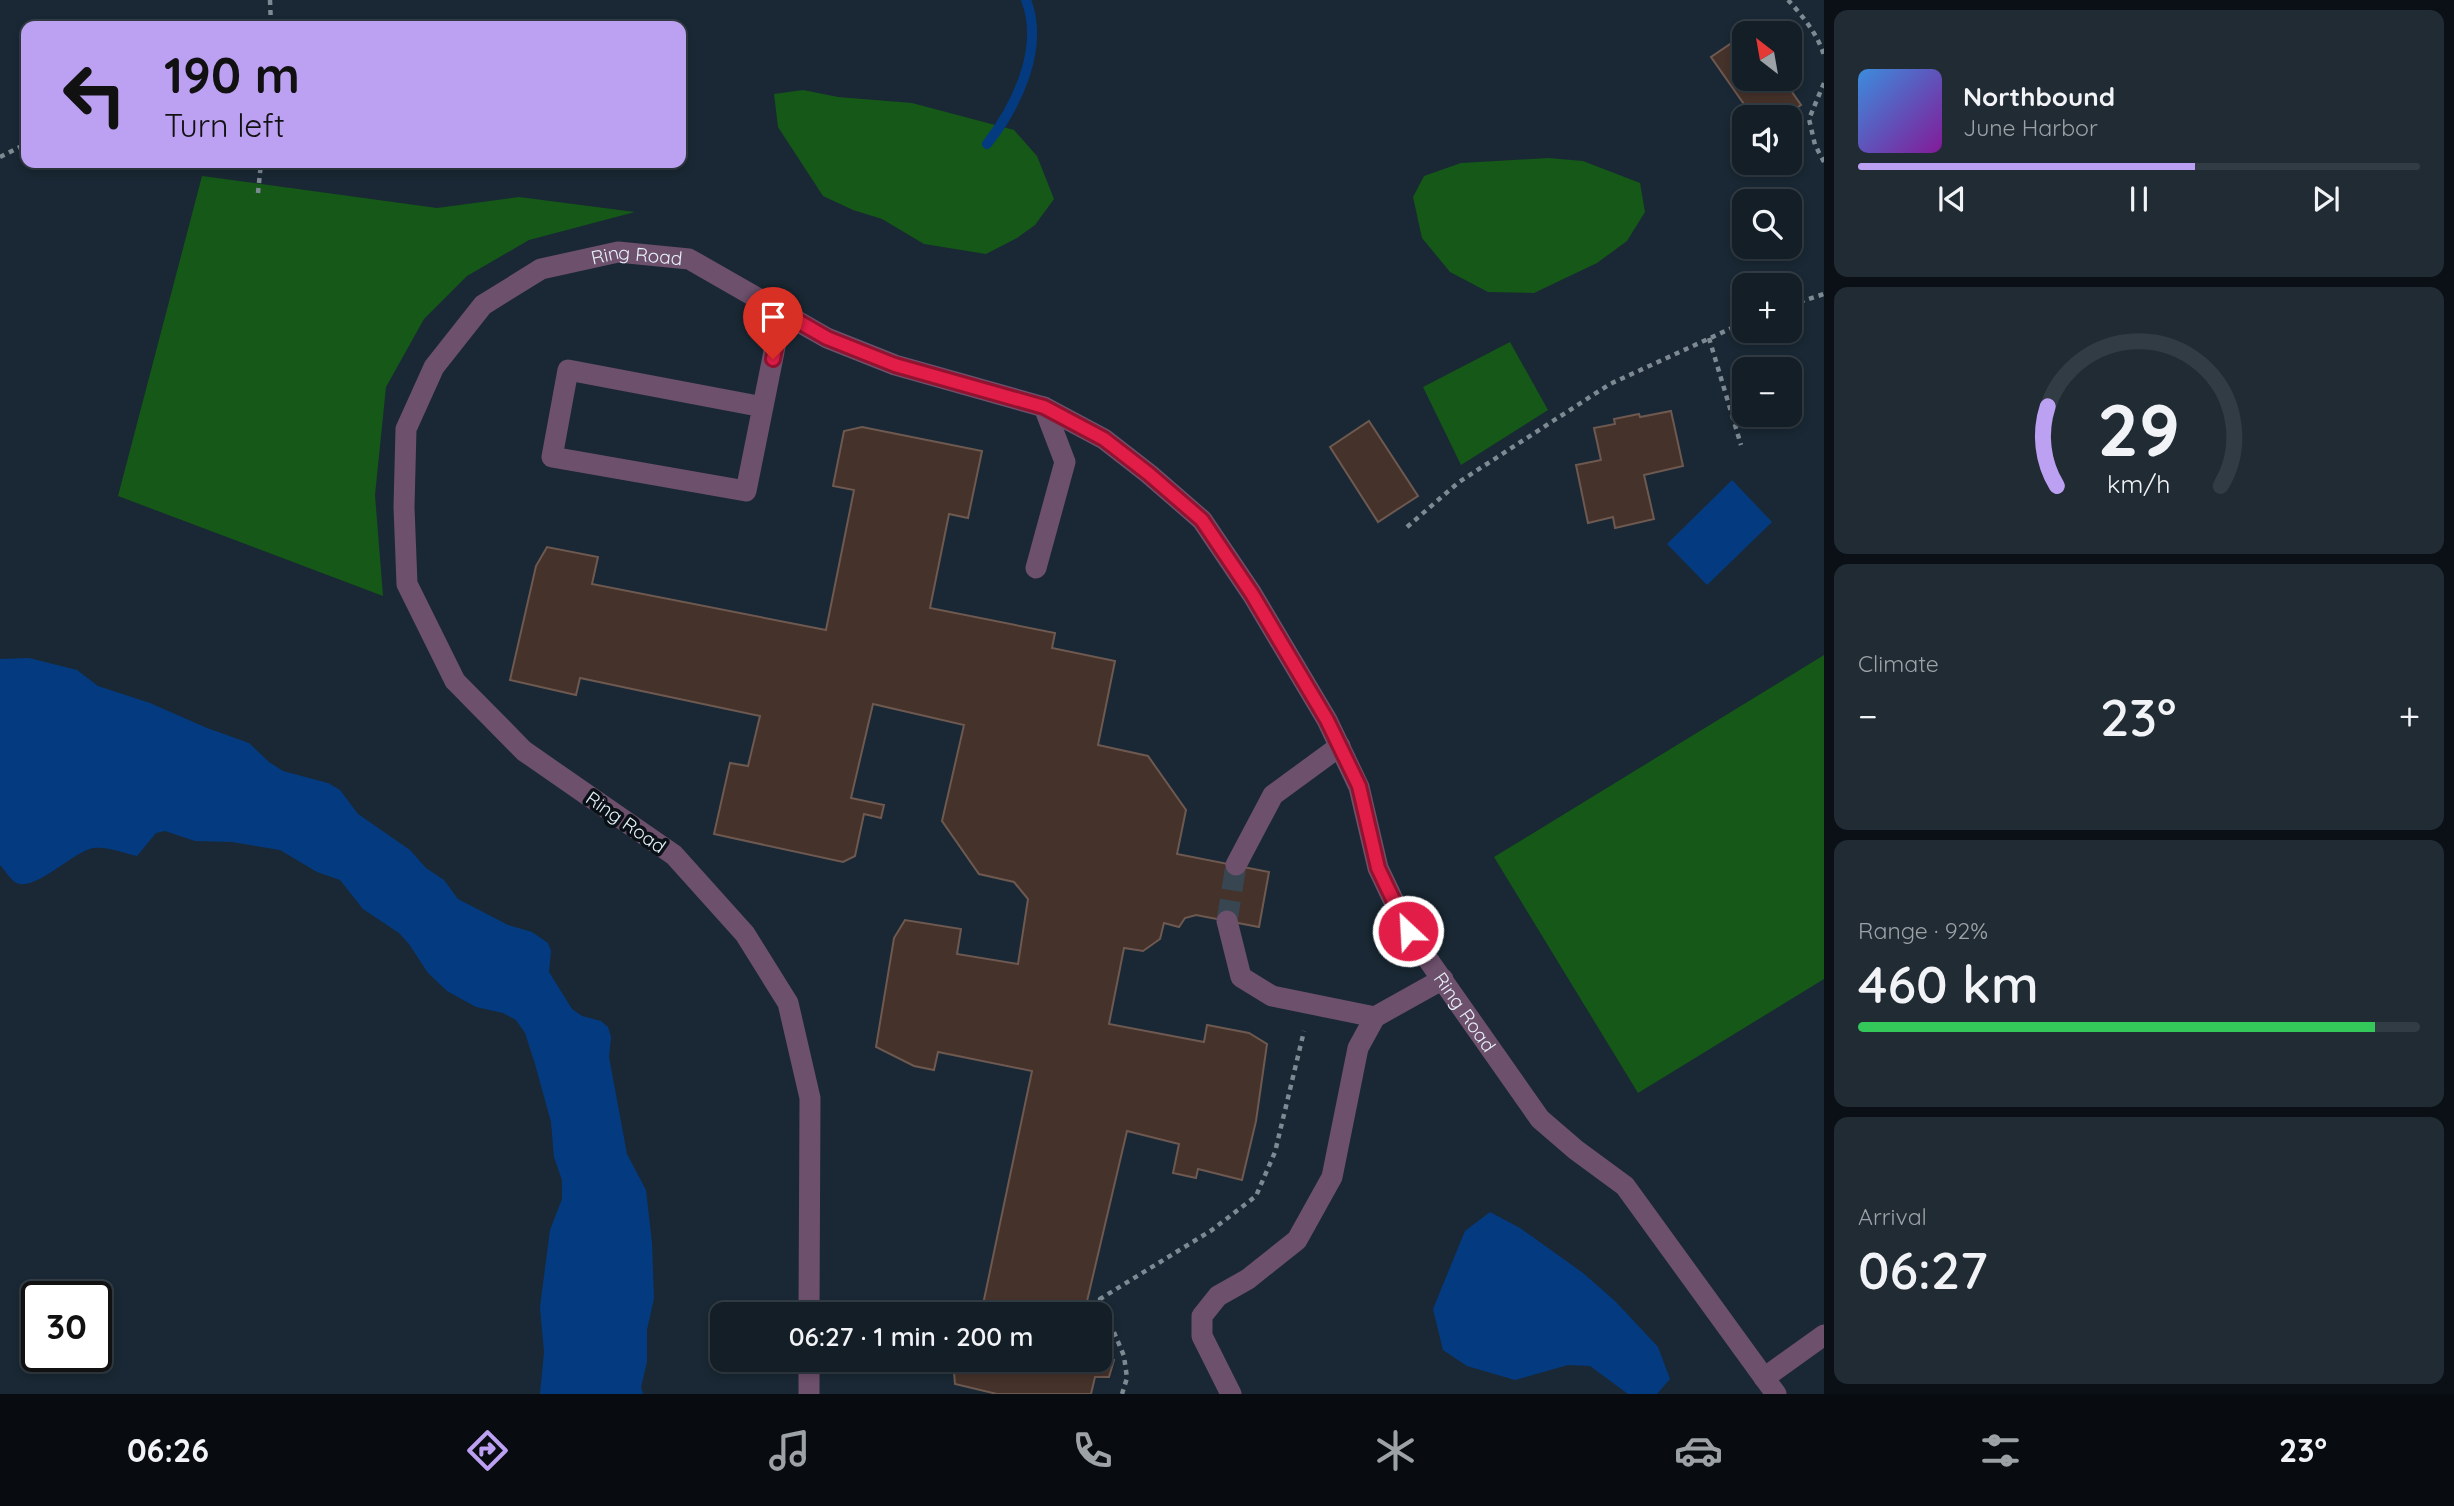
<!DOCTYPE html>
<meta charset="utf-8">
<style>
:root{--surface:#131e27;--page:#202b33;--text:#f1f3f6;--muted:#9da2a7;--line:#323c44;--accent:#bca0f2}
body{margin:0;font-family:Quicksand,sans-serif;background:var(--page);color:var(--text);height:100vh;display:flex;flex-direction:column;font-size:26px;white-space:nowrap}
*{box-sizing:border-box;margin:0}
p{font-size:23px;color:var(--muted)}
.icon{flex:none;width:38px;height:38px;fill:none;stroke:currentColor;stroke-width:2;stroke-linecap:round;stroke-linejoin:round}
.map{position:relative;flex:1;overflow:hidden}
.details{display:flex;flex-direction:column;gap:10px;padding:10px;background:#0a1015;width:630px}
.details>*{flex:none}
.guide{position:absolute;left:21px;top:21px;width:665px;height:147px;border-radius:14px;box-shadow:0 4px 10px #0003,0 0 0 2px var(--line);background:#bca0f2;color:#111;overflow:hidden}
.needle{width:46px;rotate:329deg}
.fabs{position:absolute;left:1732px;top:21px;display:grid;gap:14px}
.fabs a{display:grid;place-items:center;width:70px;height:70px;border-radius:14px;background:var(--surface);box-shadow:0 4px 10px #0003,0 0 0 2px var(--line);font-size:35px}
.speed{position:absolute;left:21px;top:1281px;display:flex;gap:14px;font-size:35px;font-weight:700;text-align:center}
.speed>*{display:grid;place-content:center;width:91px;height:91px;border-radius:50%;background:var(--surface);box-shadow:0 4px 10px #0003,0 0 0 2px var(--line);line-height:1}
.speed .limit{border:4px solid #111;border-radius:10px;background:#fff;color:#111}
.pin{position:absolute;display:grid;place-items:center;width:60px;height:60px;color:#fff;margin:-72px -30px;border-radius:50% 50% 50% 0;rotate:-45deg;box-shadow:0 0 7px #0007}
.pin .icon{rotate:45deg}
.me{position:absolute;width:77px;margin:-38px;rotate:335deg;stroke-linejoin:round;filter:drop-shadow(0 0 5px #0008)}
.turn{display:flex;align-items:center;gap:24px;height:147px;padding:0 28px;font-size:32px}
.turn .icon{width:91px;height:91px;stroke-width:2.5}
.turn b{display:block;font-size:49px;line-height:60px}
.big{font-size:52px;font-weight:600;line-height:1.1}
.details .widget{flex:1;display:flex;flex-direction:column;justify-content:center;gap:10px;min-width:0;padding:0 24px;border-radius:14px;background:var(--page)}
.details .dial{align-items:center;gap:0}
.dial svg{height:182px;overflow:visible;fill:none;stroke:var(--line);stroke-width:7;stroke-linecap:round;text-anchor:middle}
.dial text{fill:var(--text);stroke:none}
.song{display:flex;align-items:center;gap:21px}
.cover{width:84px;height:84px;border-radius:10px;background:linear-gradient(135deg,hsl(210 70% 55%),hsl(290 70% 35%))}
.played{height:7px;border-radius:4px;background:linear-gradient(90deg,var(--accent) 60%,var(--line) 60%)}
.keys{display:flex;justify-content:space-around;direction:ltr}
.heat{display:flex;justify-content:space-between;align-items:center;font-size:38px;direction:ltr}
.charge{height:10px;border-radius:5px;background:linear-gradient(90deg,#34c759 92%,var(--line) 0)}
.trip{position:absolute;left:710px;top:1302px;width:402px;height:70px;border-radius:14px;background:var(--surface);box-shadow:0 4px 10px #0003,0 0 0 2px var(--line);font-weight:600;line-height:70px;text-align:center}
.tab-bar{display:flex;height:112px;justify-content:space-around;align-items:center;background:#080c10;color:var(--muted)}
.tab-bar .icon{width:49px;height:49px}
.tab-bar .current{color:var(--accent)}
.tab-bar b{font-size:32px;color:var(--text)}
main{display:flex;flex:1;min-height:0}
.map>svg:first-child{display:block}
.green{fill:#155818}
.water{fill:#043b80}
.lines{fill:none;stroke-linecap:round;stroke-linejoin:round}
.stream{stroke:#043b80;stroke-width:10}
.building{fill:#45322a;stroke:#6e5951;stroke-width:2}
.minor-tunnel{stroke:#384652;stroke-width:21;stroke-dasharray:21 10;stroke-linecap:butt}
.path{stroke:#7d8993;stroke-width:4.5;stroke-dasharray:5 5;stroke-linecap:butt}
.minor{stroke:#6d506c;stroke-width:21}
.route-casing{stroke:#92132f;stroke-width:18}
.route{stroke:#e11d48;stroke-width:12}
.labels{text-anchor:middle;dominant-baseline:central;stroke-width:7;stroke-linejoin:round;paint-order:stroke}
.street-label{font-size:19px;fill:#e7f1f9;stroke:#091016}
</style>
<main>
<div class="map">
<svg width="1824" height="1394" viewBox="0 0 1824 1394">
<rect width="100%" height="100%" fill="#192834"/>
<g class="green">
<path d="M803,90l35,7 74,6 102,27 23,26 17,43 -19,26 -18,13 -31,16 -62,-10 -42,-25 -29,-9 -30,-14 -45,-69 -4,-33z"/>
<path d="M1548,158l35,3 57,22 5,29 -18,29 -30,22 -63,30 -46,-1 -38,-20 -28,-34 -9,-41 11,-21 37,-13z"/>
<path d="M202,176l235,32 82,-11 116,15 -106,28 -62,36 -43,43 -38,68 -11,108 8,101 -265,-100z"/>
<path d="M1510,342l38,68 -87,55 -38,-78z"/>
<path d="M1824,655v324l-186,114 -144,-236z"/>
</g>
<g class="water">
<path d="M1732,480l40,42 -65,63 -40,-41z"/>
<path d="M29,658l48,12 21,16 52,17 57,25 42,15 20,19 14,9 45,12 12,7 18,24 52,36 16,18 18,12 14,19 50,26 24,7 16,11 3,8 -2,21 23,37 10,7 19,5 7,6 3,10 -2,20 18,97 19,36 6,53 2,55 -7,32v32l-6,25 2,7h-103l4,-42 -4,-45 10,-77 12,-31v-19l-8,-23 -3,-35 -16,-58 -10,-31 -9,-13 -13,-7 -27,-6 -29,-16 -19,-18 -19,-29 -10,-11 -36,-24 -23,-29 -23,-8 -37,-22 -48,-8 -37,-1 -30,-10 -9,2 -19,23c-13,-3 -30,-10 -44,-8 -21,4 -60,46 -78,34 -6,-4 -10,-12 -15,-17v-206z"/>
<path d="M1490,1212l30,16 63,45 32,28 43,46 12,32 -13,15h-29l-38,-28 -22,-1 -53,15 -48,-14 -24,-16 -10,-41 32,-78z"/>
</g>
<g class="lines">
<path class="stream" d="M987,144c29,-37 58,-96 39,-144"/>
</g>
<g class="building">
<path d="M1745,34v45h38l18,26 -18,12h-30l-42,-60z"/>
<path d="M1671,411l12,55 -39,9 10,44 -39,9 -2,-11 -25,6 -12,-58 25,-5 -7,-32 21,-4 -1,-5 25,-5 1,3z"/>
<path d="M1369,421l49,75 -40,26 -48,-75z"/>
<path d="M862,427l120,24 -14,67 -19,-4 -19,94 125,25 -3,15 63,13 -17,84 50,11 38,54 -9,44 92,18 -10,55 -63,-12 -11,3 -6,9 -15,-4 -4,16 -17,12 -19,-3 -15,76 95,18 3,-17 42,8 18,11 -11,77 -14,59 -44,-11 -2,9 -23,-5 6,-29 -52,-13 -43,183h-103l51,-243 -94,-19 -4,18 -20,-4 -38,-19 18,-109 11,-18 56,9 -4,25 61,10 10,-65 -14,-17 -35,-8 -37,-53 22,-96 -91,-21 -22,94 33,7 -3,13 -17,-4 -9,42 -12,6 -129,-28 16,-71 18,3 12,-50 -180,-38 -4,17 -66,-15 26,-114 11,-19 51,10 -6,27 234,46 28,-140 -21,-4 11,-55z"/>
<path d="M1101,1357l13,3 -5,17h-14l-4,17h-94l-42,-10 -2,-24h148z"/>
</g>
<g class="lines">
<path class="minor-tunnel" d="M1227,921l9,-56"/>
<g class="path">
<path d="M270,0l1,26"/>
<path d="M1788,0c14,15 31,36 36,56"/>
<path d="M1824,83l-15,36 6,26 9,17"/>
<path d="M0,157l26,-13"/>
<path d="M258,193l3,-30"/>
<path d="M1790,305l34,-11"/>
<path d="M1709,338l32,107"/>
<path d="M1407,527l52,-45 151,-98 135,-62"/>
<path d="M1122,1394l5,-16 -3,-22 -24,-57 112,-69 44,-34 19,-44 29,-121"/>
</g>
<g class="minor">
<path d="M763,407l-195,-37 -16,87 194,34 36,-179"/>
<path d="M1036,568l29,-106 -21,-55"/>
<path d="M1236,865l37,-70 67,-49"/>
<path d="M1227,921l14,56 31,19 103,21 68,-38"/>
<path id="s1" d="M809,1314l1,-216 -22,-95 -43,-69 -71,-79 -150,-104 -69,-70 -48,-97 -3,-77 2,-78 28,-62 49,-62 58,-36 77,-17 71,7 138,79 68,27 149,42 60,32 45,35 53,46 50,74 75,126 32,67 19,81 30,63 132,188 36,31 49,36 151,208"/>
<path d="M1764,1378l60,-43"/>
<path d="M809,1394v-34"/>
<path d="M1231,1394l-29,-58v-20l16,-20 30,-17 49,-39 35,-63 26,-129 17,-31"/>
</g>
</g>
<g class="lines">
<g class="route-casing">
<path id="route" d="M773,359l9,-47 45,26 68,27 149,42 60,32 45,35 53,46 50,74 75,126 32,66 19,82 30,63"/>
</g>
<use href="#route" class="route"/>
</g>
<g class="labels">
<g class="street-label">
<text stroke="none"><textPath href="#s1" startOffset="1358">Ring Road</textPath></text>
<text transform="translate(626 822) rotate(35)">Ring Road</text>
<text stroke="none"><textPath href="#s1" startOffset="2555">Ring Road</textPath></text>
</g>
</g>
</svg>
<div class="fabs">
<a><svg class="needle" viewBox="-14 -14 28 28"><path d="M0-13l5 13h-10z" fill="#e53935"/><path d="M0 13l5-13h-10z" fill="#9da2a7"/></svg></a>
<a><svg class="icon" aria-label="sound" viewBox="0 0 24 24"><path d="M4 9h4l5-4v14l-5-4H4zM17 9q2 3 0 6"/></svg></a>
<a><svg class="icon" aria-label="search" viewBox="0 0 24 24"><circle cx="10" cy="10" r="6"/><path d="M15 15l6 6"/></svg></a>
<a>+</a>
<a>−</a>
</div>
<div class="speed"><div class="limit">30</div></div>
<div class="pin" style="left:773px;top:359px;background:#d93025"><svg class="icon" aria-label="arrive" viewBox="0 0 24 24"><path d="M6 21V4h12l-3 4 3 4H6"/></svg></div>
<svg class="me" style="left:1408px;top:931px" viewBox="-20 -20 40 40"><circle r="17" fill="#e11d48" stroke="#fff" stroke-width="3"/><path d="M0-11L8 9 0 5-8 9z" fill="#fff"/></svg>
<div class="trip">06:27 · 1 min · 200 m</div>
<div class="guide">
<div class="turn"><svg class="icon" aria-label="left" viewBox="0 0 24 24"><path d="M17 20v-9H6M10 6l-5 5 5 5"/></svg><div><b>190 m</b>Turn left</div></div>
</div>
</div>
<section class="details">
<div class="widget">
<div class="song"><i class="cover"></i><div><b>Northbound</b><p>June Harbor</p></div></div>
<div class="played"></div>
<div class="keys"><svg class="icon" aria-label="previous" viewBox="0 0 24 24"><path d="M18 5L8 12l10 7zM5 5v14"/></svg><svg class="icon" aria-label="pause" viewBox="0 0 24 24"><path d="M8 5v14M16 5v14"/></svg><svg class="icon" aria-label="next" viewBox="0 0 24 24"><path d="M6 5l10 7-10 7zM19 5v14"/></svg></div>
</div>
<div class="widget dial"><svg viewBox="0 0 100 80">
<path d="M14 69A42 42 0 1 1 86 69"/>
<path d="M14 69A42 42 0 0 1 10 34" stroke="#bca0f2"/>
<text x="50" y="56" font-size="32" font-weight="700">29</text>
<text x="50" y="72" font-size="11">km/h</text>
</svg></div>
<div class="widget"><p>Climate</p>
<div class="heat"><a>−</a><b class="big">23°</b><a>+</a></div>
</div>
<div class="widget"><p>Range · 92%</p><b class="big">460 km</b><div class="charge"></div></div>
<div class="widget"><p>Arrival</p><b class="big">06:27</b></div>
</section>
</main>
<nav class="tab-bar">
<b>06:26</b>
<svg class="icon current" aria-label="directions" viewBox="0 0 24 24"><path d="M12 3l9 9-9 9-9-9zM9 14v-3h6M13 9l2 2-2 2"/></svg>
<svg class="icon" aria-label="music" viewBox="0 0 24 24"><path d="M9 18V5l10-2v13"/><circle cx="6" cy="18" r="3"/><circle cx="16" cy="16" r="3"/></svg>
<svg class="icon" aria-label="phone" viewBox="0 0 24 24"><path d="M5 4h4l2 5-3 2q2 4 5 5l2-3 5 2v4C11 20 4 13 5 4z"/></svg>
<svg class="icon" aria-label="climate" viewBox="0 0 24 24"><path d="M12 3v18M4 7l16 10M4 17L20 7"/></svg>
<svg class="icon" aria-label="car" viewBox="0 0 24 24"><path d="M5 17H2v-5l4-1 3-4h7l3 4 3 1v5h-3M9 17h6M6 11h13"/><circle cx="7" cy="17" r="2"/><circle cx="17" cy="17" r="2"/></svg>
<svg class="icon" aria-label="filters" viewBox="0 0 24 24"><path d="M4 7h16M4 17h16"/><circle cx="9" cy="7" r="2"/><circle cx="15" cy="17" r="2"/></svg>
<b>23°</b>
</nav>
